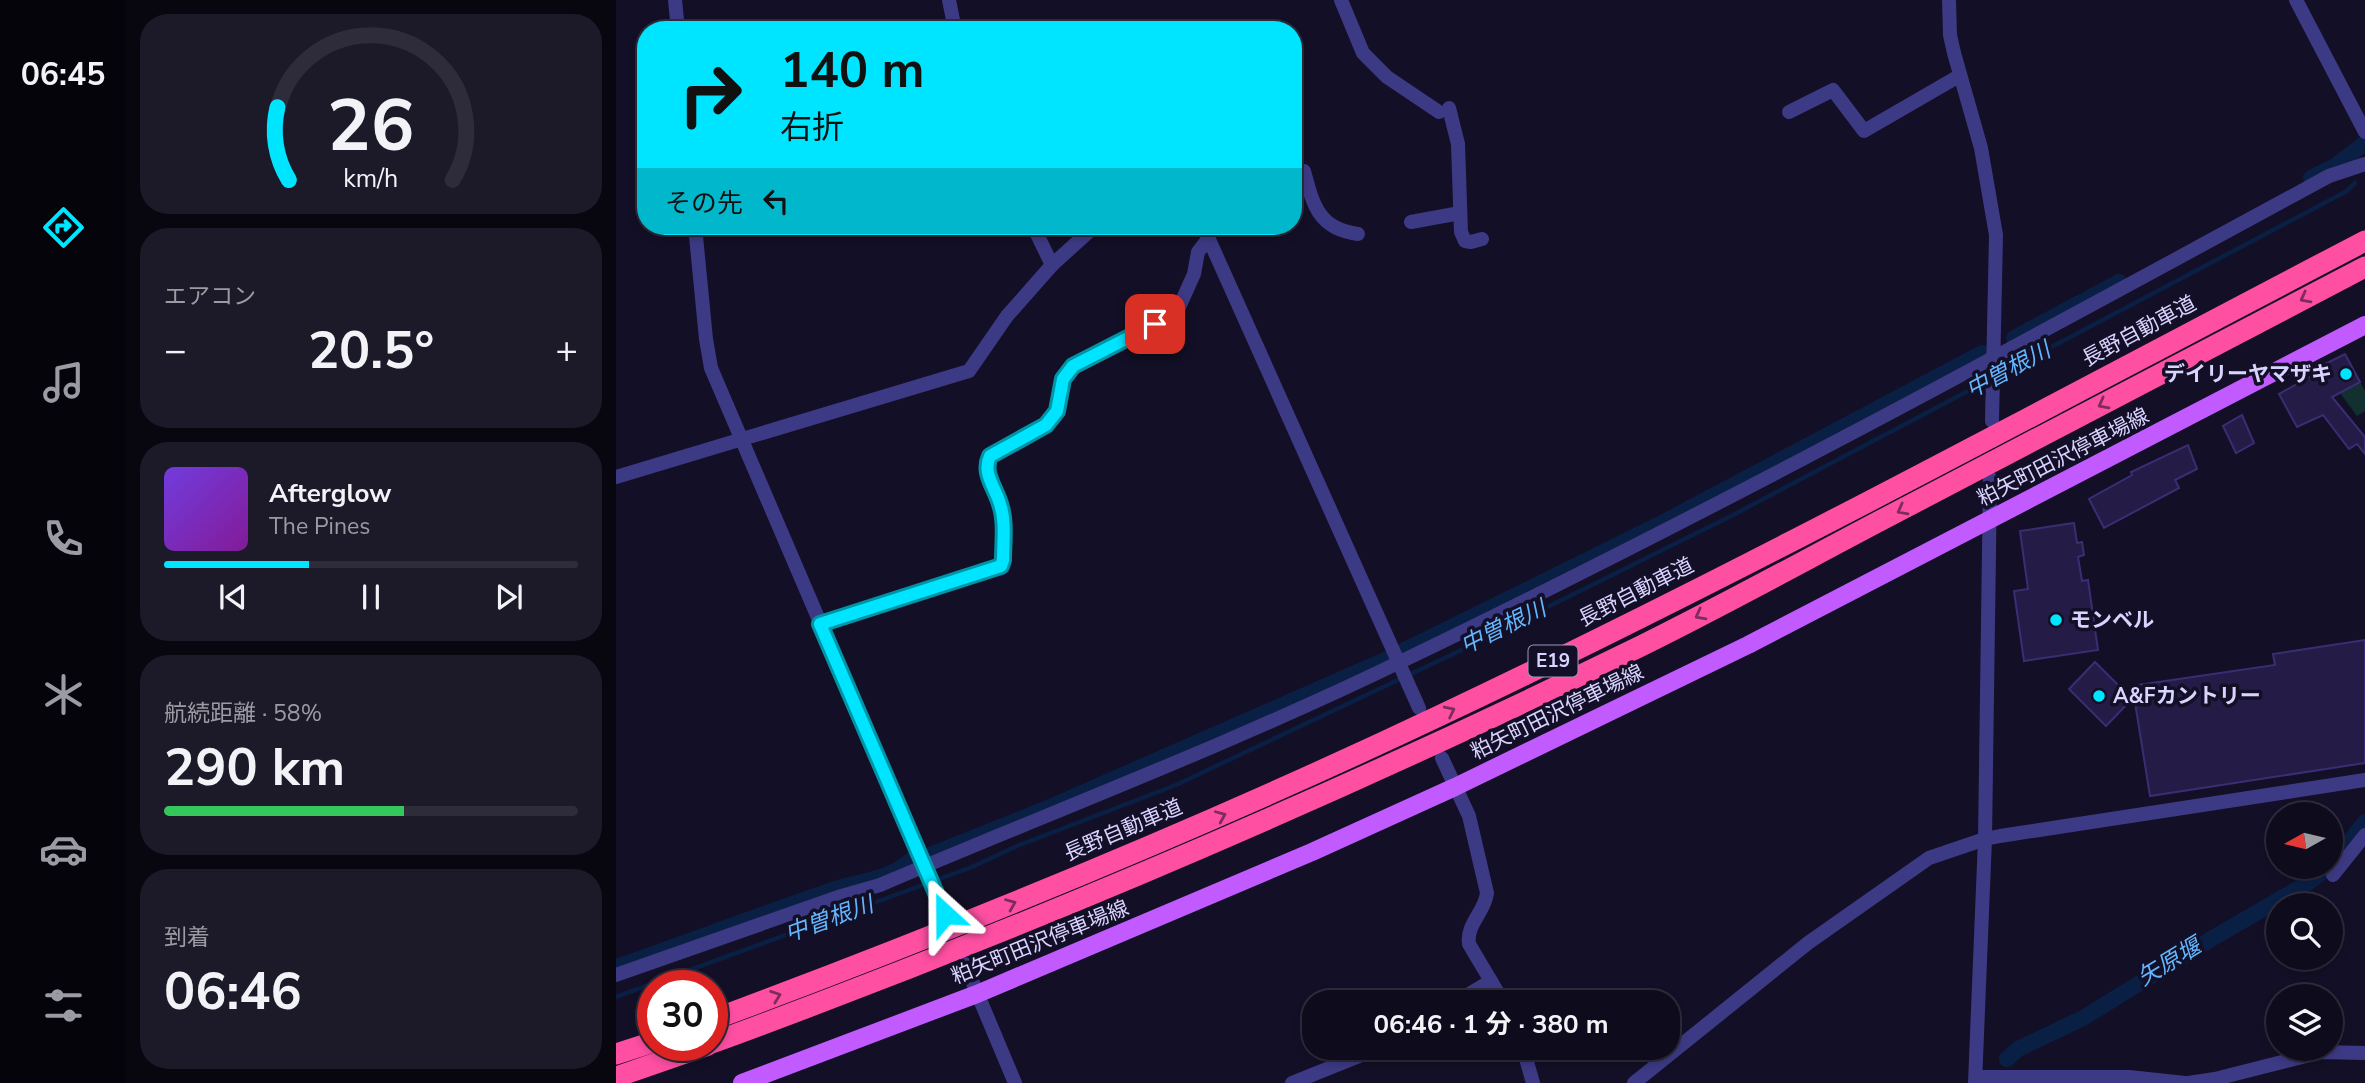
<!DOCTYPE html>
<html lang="ja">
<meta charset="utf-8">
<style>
:root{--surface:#0e0b1c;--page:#1c1929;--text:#f1f3f6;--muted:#9b9ba3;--line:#2e2b3b;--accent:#00e5ff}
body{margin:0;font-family:"Nunito Sans","Noto Sans JP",sans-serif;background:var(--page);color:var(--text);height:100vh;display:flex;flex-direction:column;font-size:26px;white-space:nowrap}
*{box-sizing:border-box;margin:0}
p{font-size:23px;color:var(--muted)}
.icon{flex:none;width:38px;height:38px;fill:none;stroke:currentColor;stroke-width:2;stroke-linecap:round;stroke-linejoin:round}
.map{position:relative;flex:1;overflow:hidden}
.details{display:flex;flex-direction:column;gap:14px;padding:14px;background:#08060f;width:490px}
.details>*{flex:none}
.banner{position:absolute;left:21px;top:21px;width:665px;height:214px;border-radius:28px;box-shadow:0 4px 10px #0003,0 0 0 2px var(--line);background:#00e5ff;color:#111;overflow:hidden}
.needle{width:46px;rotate:262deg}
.buttons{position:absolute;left:1650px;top:802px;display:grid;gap:14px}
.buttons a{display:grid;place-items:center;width:77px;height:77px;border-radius:50%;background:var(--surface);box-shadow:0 4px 10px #0003,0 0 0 2px var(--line);font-size:35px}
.speed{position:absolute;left:21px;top:970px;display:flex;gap:14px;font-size:35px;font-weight:700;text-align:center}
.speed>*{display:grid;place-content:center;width:91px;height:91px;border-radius:50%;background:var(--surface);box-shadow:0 4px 10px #0003,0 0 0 2px var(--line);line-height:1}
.speed .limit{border:10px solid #d22;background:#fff;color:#111}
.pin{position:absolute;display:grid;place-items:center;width:60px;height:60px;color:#fff;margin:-30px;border-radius:14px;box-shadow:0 4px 10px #0006}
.me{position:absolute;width:77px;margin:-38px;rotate:336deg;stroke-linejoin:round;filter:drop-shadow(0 0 5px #0008)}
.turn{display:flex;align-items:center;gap:24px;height:147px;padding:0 28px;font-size:32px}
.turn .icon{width:91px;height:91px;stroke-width:2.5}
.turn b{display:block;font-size:49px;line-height:60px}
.then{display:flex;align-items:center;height:66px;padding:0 28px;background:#0003;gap:14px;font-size:26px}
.big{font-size:52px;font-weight:700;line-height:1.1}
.details .card{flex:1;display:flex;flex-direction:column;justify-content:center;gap:10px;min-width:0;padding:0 24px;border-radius:28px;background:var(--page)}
.details .dial{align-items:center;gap:0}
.dial svg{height:182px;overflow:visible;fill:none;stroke:var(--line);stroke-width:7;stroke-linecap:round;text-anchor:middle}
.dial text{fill:var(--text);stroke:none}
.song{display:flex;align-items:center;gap:21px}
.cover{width:84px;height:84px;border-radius:10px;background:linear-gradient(135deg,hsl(260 70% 55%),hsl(290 70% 35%))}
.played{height:7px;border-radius:4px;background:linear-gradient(90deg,var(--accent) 35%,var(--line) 35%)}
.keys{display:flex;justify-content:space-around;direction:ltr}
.heat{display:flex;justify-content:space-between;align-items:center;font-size:38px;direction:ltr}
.charge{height:10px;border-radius:5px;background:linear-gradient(90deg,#34c759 58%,var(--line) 0)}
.trip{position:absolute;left:686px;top:990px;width:378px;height:70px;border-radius:28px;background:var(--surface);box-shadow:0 4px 10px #0003,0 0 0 2px var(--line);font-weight:700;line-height:70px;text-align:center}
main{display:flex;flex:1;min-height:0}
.dock{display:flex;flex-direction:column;width:126px;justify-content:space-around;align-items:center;background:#06040b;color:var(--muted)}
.dock .icon{width:49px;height:49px}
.dock .on{color:var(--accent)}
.dock b{font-size:32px;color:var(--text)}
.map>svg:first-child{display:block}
.green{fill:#12302f}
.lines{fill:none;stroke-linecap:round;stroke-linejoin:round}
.stream{stroke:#0a1f44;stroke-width:4.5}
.canal{stroke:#0a1f44;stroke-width:16}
.building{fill:#241b47;stroke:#3b2d73;stroke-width:2}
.minor{stroke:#3d3a85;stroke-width:14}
.major{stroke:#c25bff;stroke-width:18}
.highway{stroke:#ff4fa3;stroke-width:21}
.oneway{stroke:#7d2c5e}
.route-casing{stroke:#0095a6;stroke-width:18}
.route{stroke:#00e5ff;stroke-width:12}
.poi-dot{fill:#00e5ff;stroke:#130f26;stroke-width:2.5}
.labels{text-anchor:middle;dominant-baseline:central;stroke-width:7;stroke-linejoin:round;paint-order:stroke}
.shield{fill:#130f26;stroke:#9e99be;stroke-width:2}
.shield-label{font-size:19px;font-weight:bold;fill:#d9d4ff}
.street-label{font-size:21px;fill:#d9d4ff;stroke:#130f26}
.poi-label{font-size:21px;font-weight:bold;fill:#d9d4ff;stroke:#130f26;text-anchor:start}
.water-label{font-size:23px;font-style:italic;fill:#62b6ff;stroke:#130f26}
</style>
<main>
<nav class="dock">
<b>06:45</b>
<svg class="icon on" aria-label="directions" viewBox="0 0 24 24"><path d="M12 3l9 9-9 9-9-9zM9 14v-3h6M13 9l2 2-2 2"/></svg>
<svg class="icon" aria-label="music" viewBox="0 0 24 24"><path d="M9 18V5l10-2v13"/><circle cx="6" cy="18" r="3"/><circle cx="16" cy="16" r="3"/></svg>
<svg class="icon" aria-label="phone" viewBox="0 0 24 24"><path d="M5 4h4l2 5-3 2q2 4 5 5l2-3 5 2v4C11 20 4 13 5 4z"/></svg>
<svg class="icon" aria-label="climate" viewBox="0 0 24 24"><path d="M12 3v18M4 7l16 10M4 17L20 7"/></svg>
<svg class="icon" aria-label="car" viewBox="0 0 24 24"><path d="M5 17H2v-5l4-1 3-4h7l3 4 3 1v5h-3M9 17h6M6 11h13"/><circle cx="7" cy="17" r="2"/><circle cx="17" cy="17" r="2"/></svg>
<svg class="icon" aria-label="filters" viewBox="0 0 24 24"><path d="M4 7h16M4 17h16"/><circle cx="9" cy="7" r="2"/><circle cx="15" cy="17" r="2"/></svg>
</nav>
<section class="details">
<div class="card dial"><svg viewBox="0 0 100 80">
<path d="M14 69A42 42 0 1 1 86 69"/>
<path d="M14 69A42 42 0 0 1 9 37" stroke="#00e5ff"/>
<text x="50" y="56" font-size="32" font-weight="700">26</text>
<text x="50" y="72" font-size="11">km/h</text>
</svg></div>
<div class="card"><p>エアコン</p>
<div class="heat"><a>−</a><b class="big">20.5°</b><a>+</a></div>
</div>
<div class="card">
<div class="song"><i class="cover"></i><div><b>Afterglow</b><p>The Pines</p></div></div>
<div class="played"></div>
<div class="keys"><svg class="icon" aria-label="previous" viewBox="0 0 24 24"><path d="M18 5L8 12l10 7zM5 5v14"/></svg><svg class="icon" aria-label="pause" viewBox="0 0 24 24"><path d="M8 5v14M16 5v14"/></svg><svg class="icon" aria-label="next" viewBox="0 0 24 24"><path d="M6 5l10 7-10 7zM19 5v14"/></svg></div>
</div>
<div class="card"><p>航続距離 · 58%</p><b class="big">290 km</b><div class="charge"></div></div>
<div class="card"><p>到着</p><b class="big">06:46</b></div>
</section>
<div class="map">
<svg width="1749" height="1083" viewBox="0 0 1749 1083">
<rect width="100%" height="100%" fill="#130f26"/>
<path class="green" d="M1744,382l5,9v20l-8,5 -17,-23z"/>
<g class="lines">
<path class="stream" d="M0,997l356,-130 45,-21 159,-61 275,-130 282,-140 614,-324 8,-8"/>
<g class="canal">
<path d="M1695,178l24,-12 30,-23"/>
<path d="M1398,338l105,-56"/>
<path d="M787,651l255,-126 324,-172"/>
<path d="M314,855l120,-48 337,-148"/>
<path d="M1715,866l34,-44"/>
<path d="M0,967c73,-25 146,-53 219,-78 25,-8 54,-9 75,-28"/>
<path d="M1391,1059l11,-10 65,-31 128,-79 95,-55 25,-18"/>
</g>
</g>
<g class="building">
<path d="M1729,354l15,28 -28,15 33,40v17l-8,-10 -8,5 -26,-34 -26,12 -18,-33 48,-27 -2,-3z"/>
<path d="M1626,415l12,28 -18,10 -13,-27z"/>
<path d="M1572,445l9,24 -22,11 4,8 -75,40 -15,-29 43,-24 -1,-3z"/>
<path d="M1458,523l3,20 5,-1 2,13 -6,2 4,24 6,-1 10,70 -74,11 -10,-70 14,-2 -8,-58z"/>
<path d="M1749,640v123l-215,33 -17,-106 5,-5 137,-20 -2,-11z"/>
<path d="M1479,662l37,37 -26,27 -37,-37z"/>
</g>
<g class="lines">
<g class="minor">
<path d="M59,0l3,30"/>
<path d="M333,0l6,30"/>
<path d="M725,0l22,53 24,24 52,35"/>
<path d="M1333,0l1,35 4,18 27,95 15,87 -4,186"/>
<path d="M1680,0l69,132"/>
<path d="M833,108l9,36 3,88 4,9 6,1 11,-3"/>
<path d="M1173,112l44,-22 31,41 95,-55"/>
<path d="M688,171c9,33 14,58 54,63"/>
<path d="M795,222l49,-9"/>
<path d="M79,226l11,113 5,29 234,546"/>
<path d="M417,226l19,39"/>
<path d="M587,226l216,482"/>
<path d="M0,477l353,-106 38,-55 45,-51 43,-39"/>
<path d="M204,624l181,-58 3,-6 -2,-46 -15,-42 3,-16c19,-12 55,-23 66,-43 8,-16 4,-33 17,-47l103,-52 18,-40 4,-22 10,-13"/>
<path d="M826,758l27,58 18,77c-2,19 -21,31 -18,51l35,59"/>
<path d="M1717,875l32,-40"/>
<path d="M349,964l50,119"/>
<path d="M0,975l222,-78 42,-12c174,-74 351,-141 522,-224 314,-151 620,-318 927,-485l36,-12"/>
<path d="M838,1003l37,-22"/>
<path d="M907,1048l10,35"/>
<path d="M1360,1077h153l56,6"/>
<path d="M676,1083l87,-35"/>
<path d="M1018,1083l174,-140 121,-85 56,-19 15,-3 365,-56"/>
<path d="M1359,1083l10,-244 5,-361"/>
<path d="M1572,1083l27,-4 107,-27 43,1"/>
</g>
<path class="major" d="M126,1083l235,-89 335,-142 143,-65 293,-142 617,-320"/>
<g class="highway">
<path d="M96,1020c247,-92 491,-192 729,-305 313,-148 617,-314 924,-474"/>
<path d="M96,1043c316,-116 626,-249 929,-397 85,-42 168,-88 252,-132 157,-82 315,-165 472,-247"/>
<path d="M0,1054l37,-12"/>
<path d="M0,1077l92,-32"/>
</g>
</g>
<defs><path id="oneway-chevron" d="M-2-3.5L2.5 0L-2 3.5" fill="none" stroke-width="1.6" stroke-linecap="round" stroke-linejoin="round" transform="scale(1.75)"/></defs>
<g class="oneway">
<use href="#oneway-chevron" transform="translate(1689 298) rotate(152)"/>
<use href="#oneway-chevron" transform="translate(1487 404) rotate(152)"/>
<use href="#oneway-chevron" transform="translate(1286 510) rotate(152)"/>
<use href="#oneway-chevron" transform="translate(1084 615) rotate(152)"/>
<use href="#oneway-chevron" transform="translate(834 711) rotate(-26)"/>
<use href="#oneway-chevron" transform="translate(605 816) rotate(-23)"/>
<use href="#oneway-chevron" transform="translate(395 904) rotate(-22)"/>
<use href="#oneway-chevron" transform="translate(160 996) rotate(-20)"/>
</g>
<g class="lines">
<g class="route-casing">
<path id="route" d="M329,914l-125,-290 181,-58 2,-6c0,-17 3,-39 -3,-56 -5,-17 -18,-31 -10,-48l56,-31 11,-14 6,-32 10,-13 82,-42"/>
</g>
<use href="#route" class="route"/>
</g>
<g class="poi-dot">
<circle cx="1730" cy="374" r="7"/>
<circle cx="1440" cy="620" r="7"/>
<circle cx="1483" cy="696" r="7"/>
</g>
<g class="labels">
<rect class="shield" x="912.5" y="645.5" width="49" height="31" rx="5"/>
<g class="shield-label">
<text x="937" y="661">E19</text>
</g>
<g class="street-label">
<text transform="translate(1523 331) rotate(-28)">長野自動車道</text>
<text transform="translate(1447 457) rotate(-27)">粕矢町田沢停車場線</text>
<text transform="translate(1020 592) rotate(-27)">長野自動車道</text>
<text transform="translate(941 712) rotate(-26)">粕矢町田沢停車場線</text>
<text transform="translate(507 830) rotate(-23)">長野自動車道</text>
<text transform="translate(424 942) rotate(-22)">粕矢町田沢停車場線</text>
</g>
<g class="poi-label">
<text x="1716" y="374" text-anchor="end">デイリーヤマザキ</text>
<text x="1454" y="620">モンベル</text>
<text x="1497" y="696">A&amp;Fカントリー</text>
</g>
<g class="water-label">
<text transform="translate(1392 370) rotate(-28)">中曽根川</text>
<text transform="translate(887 627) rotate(-26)">中曽根川</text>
<text transform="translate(213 919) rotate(-20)">中曽根川</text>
<text transform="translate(1553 962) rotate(-31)">矢原堰</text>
</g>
</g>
</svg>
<div class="buttons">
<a><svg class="needle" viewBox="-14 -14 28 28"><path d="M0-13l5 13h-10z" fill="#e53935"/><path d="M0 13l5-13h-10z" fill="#9b9ba3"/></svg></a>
<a><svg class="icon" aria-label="search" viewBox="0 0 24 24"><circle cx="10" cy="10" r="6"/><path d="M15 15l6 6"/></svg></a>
<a><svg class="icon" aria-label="layers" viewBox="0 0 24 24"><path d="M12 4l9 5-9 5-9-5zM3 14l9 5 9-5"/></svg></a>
</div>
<div class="speed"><div class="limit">30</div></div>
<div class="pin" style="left:539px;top:324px;background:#d93025"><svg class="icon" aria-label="arrive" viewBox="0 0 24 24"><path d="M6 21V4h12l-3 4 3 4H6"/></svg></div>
<svg class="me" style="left:329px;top:914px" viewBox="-20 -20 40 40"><path d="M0-17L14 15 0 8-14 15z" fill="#00e5ff" stroke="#fff" stroke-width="4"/></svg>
<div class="trip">06:46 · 1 分 · 380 m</div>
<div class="banner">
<div class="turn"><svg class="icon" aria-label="right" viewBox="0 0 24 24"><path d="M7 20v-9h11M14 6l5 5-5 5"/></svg><div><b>140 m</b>右折</div></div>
<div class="then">その先<svg class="icon" aria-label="left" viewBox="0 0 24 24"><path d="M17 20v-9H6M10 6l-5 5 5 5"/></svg></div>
</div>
</div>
</main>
